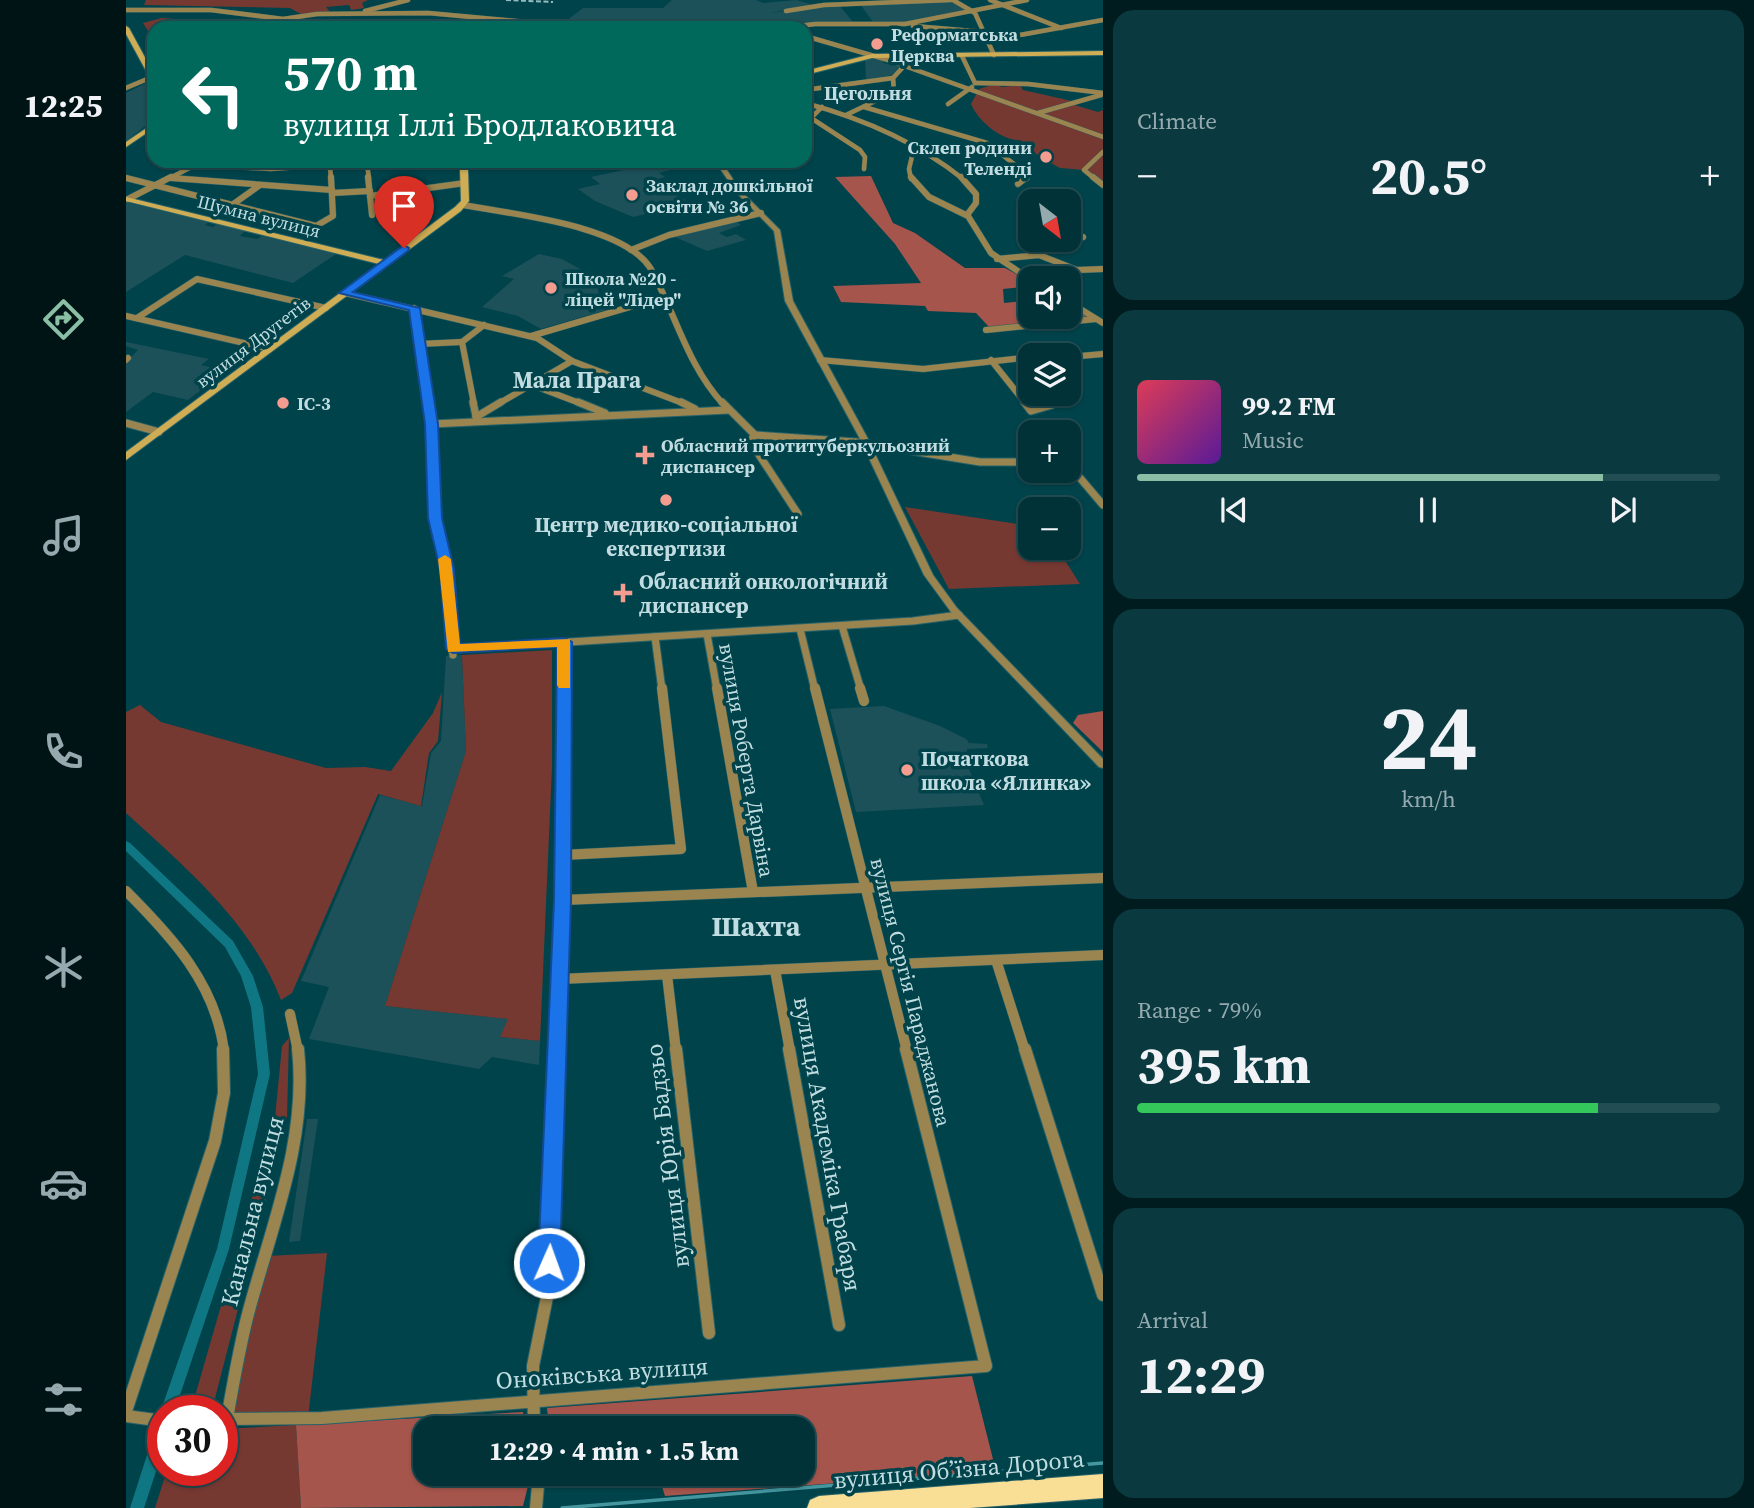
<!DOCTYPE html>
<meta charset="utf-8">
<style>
:root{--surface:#003238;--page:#0a3a40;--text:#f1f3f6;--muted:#95aaae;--line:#224d53;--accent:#8abfa5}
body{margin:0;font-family:"Source Serif 4",serif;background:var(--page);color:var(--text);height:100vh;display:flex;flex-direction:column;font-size:26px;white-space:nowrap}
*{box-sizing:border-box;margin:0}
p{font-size:23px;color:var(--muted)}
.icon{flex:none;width:38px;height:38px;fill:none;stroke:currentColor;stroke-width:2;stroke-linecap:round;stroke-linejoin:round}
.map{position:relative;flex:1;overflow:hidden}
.sheet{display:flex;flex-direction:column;gap:10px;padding:10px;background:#001c1f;width:651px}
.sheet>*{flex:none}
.top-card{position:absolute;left:21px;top:21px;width:665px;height:147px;border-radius:21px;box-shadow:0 2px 5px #0004,0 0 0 2px var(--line);background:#00695c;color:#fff;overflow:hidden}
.needle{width:46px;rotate:149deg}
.fabs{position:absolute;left:892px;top:189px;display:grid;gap:14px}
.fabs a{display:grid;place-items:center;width:63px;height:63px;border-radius:14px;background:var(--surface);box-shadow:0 2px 5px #0004,0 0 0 2px var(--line);font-size:35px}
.speed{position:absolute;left:21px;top:1395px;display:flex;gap:14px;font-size:35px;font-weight:700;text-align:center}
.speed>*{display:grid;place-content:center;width:91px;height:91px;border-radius:50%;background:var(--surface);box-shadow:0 2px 5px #0004,0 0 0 2px var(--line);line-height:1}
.speed .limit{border:10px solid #d22;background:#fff;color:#111}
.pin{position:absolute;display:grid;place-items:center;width:60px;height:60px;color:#fff;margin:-72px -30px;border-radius:50% 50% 50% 0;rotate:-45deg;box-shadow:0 0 7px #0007}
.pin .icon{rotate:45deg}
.me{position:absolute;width:77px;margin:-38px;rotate:2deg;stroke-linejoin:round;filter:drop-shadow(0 0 5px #0008)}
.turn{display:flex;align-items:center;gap:24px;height:147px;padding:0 21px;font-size:32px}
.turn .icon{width:91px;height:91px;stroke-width:2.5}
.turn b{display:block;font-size:49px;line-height:60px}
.big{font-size:52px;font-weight:700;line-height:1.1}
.sheet .tile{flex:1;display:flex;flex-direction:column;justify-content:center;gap:10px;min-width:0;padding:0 24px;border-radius:21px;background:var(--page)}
.sheet .dial{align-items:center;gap:0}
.dial b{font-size:91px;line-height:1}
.song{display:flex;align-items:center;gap:21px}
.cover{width:84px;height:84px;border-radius:10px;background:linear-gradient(135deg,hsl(350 70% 55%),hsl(270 70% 35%))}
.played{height:7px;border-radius:4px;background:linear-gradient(90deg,var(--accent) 80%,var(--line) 80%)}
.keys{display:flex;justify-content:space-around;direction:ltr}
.heat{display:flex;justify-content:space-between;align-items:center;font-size:38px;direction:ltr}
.charge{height:10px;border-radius:5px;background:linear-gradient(90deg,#34c759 79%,var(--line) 0)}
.trip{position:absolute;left:287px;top:1416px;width:402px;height:70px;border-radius:21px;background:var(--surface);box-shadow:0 2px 5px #0004,0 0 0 2px var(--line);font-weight:700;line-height:70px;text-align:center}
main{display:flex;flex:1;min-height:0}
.tab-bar{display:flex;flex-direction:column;width:126px;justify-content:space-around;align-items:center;background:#001416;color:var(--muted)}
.tab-bar .icon{width:49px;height:49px}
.tab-bar .selected{color:var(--accent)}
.tab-bar b{font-size:32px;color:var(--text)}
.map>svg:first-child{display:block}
.built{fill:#1c5159}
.green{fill:#763932}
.forest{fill:#a5554b}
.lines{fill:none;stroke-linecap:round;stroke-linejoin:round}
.stream{stroke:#44969f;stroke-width:3.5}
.canal{fill:#0f7783;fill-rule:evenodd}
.minor-far4-casing{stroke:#276269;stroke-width:5}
.minor-far3-casing{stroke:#276269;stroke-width:7}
.minor-far2-casing{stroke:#276269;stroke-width:9}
.minor-far1-casing{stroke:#276269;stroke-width:11}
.minor-casing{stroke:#276269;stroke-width:14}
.tertiary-casing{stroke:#276269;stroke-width:2}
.secondary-casing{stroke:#276269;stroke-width:2}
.trunk-casing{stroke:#276269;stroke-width:2}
.minor-far4{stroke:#9a8550;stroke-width:4.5}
.minor-far3{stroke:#9a8550;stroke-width:6}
.minor-far2{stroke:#9a8550;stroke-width:7}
.minor-far1{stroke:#9a8550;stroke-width:10}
.minor{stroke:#9a8550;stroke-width:12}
.tertiary{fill:#9a8550;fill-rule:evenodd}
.secondary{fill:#cfad55;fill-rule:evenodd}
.trunk{fill:#f9de96;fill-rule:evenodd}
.rail{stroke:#95babf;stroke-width:2;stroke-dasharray:5 2.5;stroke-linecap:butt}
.route{fill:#1a73e8;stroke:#114b97;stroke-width:2}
.slow{fill:#f59e0b}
.poi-dot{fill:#f59c90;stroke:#00434b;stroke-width:2.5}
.labels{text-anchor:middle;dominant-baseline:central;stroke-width:7;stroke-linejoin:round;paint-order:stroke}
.far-poi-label{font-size:18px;font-weight:bold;fill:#c1dde1;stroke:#00434b;text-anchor:start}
.far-street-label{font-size:18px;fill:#c1dde1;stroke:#00434b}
.far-neighbourhood-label{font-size:19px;font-weight:bold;fill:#c1dde1;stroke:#00434b}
.poi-label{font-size:21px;font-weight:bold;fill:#c1dde1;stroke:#00434b;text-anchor:start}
.street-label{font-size:21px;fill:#c1dde1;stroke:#00434b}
.far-district-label{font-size:23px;font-weight:bold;fill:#c1dde1;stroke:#00434b}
.near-street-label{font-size:24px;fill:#c1dde1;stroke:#00434b}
.district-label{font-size:28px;font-weight:bold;fill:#c1dde1;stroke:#00434b}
</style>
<main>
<nav class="tab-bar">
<b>12:25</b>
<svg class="icon selected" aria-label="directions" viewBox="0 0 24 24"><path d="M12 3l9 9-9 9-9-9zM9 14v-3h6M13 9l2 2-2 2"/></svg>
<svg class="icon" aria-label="music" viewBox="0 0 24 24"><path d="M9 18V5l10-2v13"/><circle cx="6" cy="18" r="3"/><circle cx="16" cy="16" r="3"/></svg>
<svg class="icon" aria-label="phone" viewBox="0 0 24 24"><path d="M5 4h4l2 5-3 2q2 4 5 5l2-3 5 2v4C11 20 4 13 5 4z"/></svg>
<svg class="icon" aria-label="climate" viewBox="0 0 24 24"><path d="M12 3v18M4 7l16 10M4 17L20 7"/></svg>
<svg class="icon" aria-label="car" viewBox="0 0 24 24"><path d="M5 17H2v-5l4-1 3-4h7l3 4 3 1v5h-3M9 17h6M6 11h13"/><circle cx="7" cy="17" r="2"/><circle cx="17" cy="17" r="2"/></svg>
<svg class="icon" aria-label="filters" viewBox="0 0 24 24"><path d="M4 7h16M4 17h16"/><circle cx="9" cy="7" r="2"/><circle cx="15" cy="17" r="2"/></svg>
</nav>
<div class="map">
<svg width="977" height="1508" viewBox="0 0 977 1508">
<rect width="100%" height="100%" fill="#00434b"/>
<g class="built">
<path d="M546,0h84l7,3 33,-3 18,5 -45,8 70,-8 14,17 -76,6h-182l-33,-4 21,-16h80z"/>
<path d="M825,0l18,11 -63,11h-33l-13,-18z"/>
<path d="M750,58l8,3 -1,2 17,3 -8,9 -26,5 -1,-21z"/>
<path d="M22,82l6,10v27l-28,22v-48z"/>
<path d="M490,161h54l8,7 -19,5 6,4 -12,3 37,23 -57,14 -38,-16 -17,-12 22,-5 -9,-7 37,-8z"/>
<path d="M0,202l83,20 -4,3 8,2 4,-3 28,7 -5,5 17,3 5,-3 74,18 -43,29 -108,-28 -59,37z"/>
<path d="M607,219l8,6 -22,8 8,4 9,-3 10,6 -39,11 -32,-14z"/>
<path d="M413,254l23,5 20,11 -4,2 18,10 3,12 18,13 -76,22 -23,-13 -36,-9 32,-28 -12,-3z"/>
<path d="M0,342l83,17 -8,6 25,6 -38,29 -35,-8 -27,20v-50l12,-12 -12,-4z"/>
<path d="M336,655l4,96 -81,255 124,13 -9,18 40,4 -1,24 -47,-8 -13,12 -170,-30 20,-52 -28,-6 79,-186 42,11 9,-53 10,-12 5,-85z"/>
<path d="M758,706l56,20 26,13 3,4 18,1 1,4 -21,1 -2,10 19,46 -128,7 -26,-103z"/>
<path d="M181,1119h11l-18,122 -11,1z"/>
</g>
<g class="green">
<path d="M20,0h222l-6,3 2,5 -13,2 -2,-5 -23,2 5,6 -30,1 -11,-6 -146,-3z"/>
<path d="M36,18l71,5 8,-3 53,8h-140v12l-11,-17z"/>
<path d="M869,84l7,3 18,-2 3,5 49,11 -4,2 30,9 5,-2v74l-18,-14 -25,-2 -20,-11 -20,-17c-18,1 -42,-19 -49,-36l8,-15z"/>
<path d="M779,507l126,19v22h26l23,36 -131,5z"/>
<path d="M426,650v116l-12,275 -40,-4 8,-18 -123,-13 81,-255 -4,-96z"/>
<path d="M316,692l-4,49 -9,12 -8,53 -43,-12 -86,199 -11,7c-30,-78 -95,-132 -155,-187v-101l14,-7 21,17 165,46 39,-1 26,4 42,-58z"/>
<path d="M163,1038l-2,80 -75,292h-21l84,-292 7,-72z"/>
<path d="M201,1253l-19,165 -81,1 40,-163z"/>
<path d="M170,1425l5,83h-146l12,-38h55v-41z"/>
</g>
<g class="forest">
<path d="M745,176l22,47 22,10 50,35h40l26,14v4l-28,3 1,14 27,-3v17h38v-11l20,12 -99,10 -14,-15 -48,-2 -3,-5 -84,-4 -8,-16 88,-3 -26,-39 -60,-67z"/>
<path d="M977,711v41l-30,-29 5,-8z"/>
<path d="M846,1376l24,95 -331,25 -7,-22h145v-46h-254l-2,-20z"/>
<path d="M397,1412l2,16h-100v46h106l-8,32 -222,2 -5,-83z"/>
</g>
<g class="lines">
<path class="stream" d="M436,1508l541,-45"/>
<g class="canal">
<path d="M0,841l4,2 103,98 20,35 10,31 7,67 -41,175 -54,161h-12v4l-2,-4 56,-161 41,-175 -7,-67 -10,-31 -16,-29 -99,-96z"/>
<path d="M37,1420v30l-19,58h-14l26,-81 2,-5z"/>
</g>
<g class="minor-far4-casing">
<g id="minor-far4">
<path d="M827,0l22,13 19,42"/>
<path d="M864,0l71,28"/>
<path d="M0,10h85l72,9 34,-5 111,-1 141,13"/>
<path d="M239,11l43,-11"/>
<path d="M660,11l38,-6 127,-5"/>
<path d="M207,22l40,1"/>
<path d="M787,26l107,9 83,-15"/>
<path d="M657,28l32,-4h90l122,-24"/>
<path d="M679,36l83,24 215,77"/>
<path d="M836,56l13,27"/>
<path d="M20,65l8,1"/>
<path d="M849,83l53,1 75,9"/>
<path d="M0,88l26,-11"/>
<path d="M679,90l88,-12"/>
<path d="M679,103c56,15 112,39 158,76"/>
<path d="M822,104l24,-17"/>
<path d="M696,107l-11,11 49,32 5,7 -1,12"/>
<path d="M738,107l123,36 41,32 -1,4"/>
<path d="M912,113l63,-18"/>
<path d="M720,115l48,-23 -1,-14 11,-12"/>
<path d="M241,163l2,16"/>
<path d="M70,165l75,4 112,-8"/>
<path d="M204,166l1,13"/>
<path d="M0,178l3,1"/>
<path d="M45,178l11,1"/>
<path d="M42,179l33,-17"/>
<path d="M785,179l-2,-10 5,-21"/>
<path d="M969,179l-11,-9 19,-18"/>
</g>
</g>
<g class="minor-far3-casing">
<g id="minor-far3">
<path d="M242,177l4,38"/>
<path d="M785,177l18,20 39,19 23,37 40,27"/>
<path d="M835,177l15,17v9l-9,12"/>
<path d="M967,177l10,8"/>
<path d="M0,178l190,48 17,-10 -2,-39"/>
<path d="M45,178l161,12"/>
<path d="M892,184l9,-7"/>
<path d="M206,193l38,-2"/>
<path d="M244,196l95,-13"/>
<path d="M2,199l43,-22"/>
<path d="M106,205l28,-20"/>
<path d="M337,205c47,9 165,20 189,66 24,45 36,95 71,133"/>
<path d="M917,247l40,-10"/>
<path d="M505,250l38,-15 92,-22"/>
<path d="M871,259l42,-4 38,15 26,-1"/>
<path d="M219,293l192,45 35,23 113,43"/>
<path d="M943,302l34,21"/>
<path d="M288,308l15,96"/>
<path d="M0,316l144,33"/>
<path d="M11,318l60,-39 129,29"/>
<path d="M860,330l110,-11"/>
<path d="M405,336l109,-32 25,-3"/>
<path d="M293,344l43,-2"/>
<path d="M943,357l34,-3"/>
<path d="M0,360l2,-2"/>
<path d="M694,360l103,9 108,-12"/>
<path d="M865,360l35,44"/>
<path d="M943,380l7,-2"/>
<path d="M406,385l50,19"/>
<path d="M920,394l-2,5 7,5"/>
<path d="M348,404l-12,-62 22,-17"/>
<path d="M372,404l74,-43"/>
</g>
</g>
<g class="minor-far2-casing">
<g id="minor-far2">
<path d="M303,402l6,116 12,51 6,86"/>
<path d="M347,402l4,19"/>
<path d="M452,402l27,11"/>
<path d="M555,402l14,7"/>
<path d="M596,402l33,33 -5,6 48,73"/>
<path d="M898,402l7,9 21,-6 -3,-3"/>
<path d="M350,417l25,-15"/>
<path d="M0,423l33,9"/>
<path d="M306,424l297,-14"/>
<path d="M629,435l101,7 124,20h51"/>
<path d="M943,465l34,40"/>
<path d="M716,626l19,64"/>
<path d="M674,629l15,61"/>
<path d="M581,634l10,56"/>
<path d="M529,637l7,53"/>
<path d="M327,649l460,-28 46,-6"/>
<path d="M438,690l1,-47"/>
</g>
</g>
<g class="minor-far1-casing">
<g id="minor-far1">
<path d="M591,688l36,204"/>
<path d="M689,688l92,363"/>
<path d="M734,688l4,13"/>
<path d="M437,855l118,-6 -19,-161"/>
<path d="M0,891c45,45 90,93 98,160"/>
<path d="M437,900l540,-22"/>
<path d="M870,960l29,91"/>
<path d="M649,970l15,81"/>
<path d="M541,975l9,76"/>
<path d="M434,979l543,-24"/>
<path d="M164,1014l8,37"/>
<path d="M431,1051l7,-363"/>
</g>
</g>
<g class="minor-casing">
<g id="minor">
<path d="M550,1049l33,284"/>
<path d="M663,1049l50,276"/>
<path d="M899,1049l78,246"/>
<path d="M0,1411l89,-270 9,-48 -1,-44"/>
<path d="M0,1416l37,5"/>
<path d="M96,1419l100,-1 664,-52 -80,-317"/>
<path d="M101,1419c6,-35 12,-70 21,-105 23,-87 60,-173 50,-265"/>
<path d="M408,1428l-1,-62 15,-74 9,-243"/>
<path d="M410,1508l3,-34"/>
</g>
</g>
<g class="tertiary-casing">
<path id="tertiary" d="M589,161h6l19,29 40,40 13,71 74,136 66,138 24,33 146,151v9l-4,-1 -148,-155 -27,-37 -65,-138 -74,-136 -11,-70 -38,-39z"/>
</g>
<g class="secondary-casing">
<g id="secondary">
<path d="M0,26l3,2 25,46v8l-3,-2 -25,-46z"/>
<path d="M977,51v4l-231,3 -67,17v-4l67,-17z"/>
<path d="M28,123v5l-28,19v-5z"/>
<path d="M341,161h8l-7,9 1,31 -8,10 -335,249v-8l253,-188 -253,-63v-4l258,63 71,-53 6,-6 -1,-31z"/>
</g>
</g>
<g class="trunk-casing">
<path id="trunk" d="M977,1474v24l-133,10h-163l3,-8 9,-4z"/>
</g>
<use href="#minor-far4" class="minor-far4"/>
<use href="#minor-far3" class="minor-far3"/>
<use href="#minor-far2" class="minor-far2"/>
<use href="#minor-far1" class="minor-far1"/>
<use href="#minor" class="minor"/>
<use href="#tertiary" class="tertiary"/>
<use href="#secondary" class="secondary"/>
<use href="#trunk" class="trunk"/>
<path class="rail" d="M380,0l47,2"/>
</g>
<path class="route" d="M278,245l5,3 -1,3 -55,41 67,16 18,116 4,94 12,51 6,75 105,-6 7,4 -1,258 -11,363 -4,7 -7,3 -8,-3 -3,-7 16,-363 3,-253 -104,6 -7,-4 -6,-80 -12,-51 -3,-94 -16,-114 -70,-17z"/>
<path class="slow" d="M319,555l6,4 9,85 110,-5v49h-11l-2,-3v-38l-109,5 -10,-93z"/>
<g class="poi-dot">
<circle cx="751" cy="44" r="7"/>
<circle cx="920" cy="157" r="7"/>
<circle cx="506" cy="195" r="7"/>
<circle cx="425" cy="288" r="7"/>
<circle cx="157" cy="403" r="7"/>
<path d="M515.5 444.5h7v7h7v7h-7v7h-7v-7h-7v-7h7z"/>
<circle cx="540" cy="500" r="7"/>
<path d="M493.5 582.5h7v7h7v7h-7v7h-7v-7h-7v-7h7z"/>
<circle cx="781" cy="770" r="7"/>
</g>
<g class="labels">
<g class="far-poi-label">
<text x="765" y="34">Реформатська<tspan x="765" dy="21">Церква</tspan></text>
<text x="906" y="147" text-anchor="end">Склеп родини<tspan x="906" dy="21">Теленді</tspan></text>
<text x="520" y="185">Заклад дошкільної<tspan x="520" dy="21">освіти № 36</tspan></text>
<text x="439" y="278">Школа №20 -<tspan x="439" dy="21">ліцей "Лідер"</tspan></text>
<text x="171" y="403">ІС-3</text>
<text x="535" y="445">Обласний протитуберкульозний<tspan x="535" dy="21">диспансер</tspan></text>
</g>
<g class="far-street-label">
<text transform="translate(133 216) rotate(14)">Шумна вулиця</text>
<text transform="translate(127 342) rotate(-37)">вулиця Другетів</text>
</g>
<g class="far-neighbourhood-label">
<text x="742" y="93">Цегольня</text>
</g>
<g class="poi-label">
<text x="540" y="524" text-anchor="middle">Центр медико-соціальної<tspan x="540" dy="24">експертизи</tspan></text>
<text x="513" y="581">Обласний онкологічний<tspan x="513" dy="24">диспансер</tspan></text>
<text x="795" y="758">Початкова<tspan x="795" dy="24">школа «Ялинка»</tspan></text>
</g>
<g class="street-label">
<text transform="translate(621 760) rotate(80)">вулиця Роберта Дарвіна</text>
<text transform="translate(785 992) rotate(76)">вулиця Сергія Параджанова</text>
</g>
<g class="far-district-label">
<text x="451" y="380">Мала Прага</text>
</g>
<g class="near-street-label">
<text transform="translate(702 1144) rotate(80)">вулиця Академіка Грабаря</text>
<text transform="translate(541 1156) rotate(-97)">вулиця Юрія Бадзьо</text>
<text transform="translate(126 1211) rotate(-76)">Канальна вулиця</text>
<text transform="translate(476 1373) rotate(-4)">Оноківська вулиця</text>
<text transform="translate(833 1469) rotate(-5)">вулиця Обʼїзна Дорога</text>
</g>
<g class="district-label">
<text x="630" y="926">Шахта</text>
</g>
</g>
</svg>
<div class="fabs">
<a><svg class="needle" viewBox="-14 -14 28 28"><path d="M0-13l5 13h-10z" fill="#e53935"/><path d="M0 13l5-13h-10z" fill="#95aaae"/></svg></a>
<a><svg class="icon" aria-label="sound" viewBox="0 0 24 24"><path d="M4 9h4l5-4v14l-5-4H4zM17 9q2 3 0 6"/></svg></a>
<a><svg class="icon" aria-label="layers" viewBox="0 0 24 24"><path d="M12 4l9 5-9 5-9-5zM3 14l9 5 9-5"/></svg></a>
<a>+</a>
<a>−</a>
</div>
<div class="speed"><div class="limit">30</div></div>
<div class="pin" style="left:278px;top:248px;background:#d93025"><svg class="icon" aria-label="arrive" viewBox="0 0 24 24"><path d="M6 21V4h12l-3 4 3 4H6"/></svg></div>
<svg class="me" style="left:423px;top:1263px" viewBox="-20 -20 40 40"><circle r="17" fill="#1a73e8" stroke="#fff" stroke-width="3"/><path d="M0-11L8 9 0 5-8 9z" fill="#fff"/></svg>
<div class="trip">12:29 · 4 min · 1.5 km</div>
<div class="top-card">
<div class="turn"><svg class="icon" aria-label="left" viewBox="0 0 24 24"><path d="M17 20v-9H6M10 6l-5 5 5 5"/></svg><div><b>570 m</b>вулиця Іллі Бродлаковича</div></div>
</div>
</div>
<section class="sheet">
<div class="tile"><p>Climate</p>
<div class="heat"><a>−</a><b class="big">20.5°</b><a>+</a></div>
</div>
<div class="tile">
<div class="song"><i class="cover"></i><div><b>99.2 FM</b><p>Music</p></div></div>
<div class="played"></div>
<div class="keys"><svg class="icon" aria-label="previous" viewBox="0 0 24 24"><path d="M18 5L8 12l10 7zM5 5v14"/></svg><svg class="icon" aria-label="pause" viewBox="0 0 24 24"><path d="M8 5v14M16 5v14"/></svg><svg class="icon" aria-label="next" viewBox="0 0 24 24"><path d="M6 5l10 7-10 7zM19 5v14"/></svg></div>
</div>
<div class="tile dial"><b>24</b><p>km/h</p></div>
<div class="tile"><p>Range · 79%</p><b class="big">395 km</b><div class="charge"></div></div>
<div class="tile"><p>Arrival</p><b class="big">12:29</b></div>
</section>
</main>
